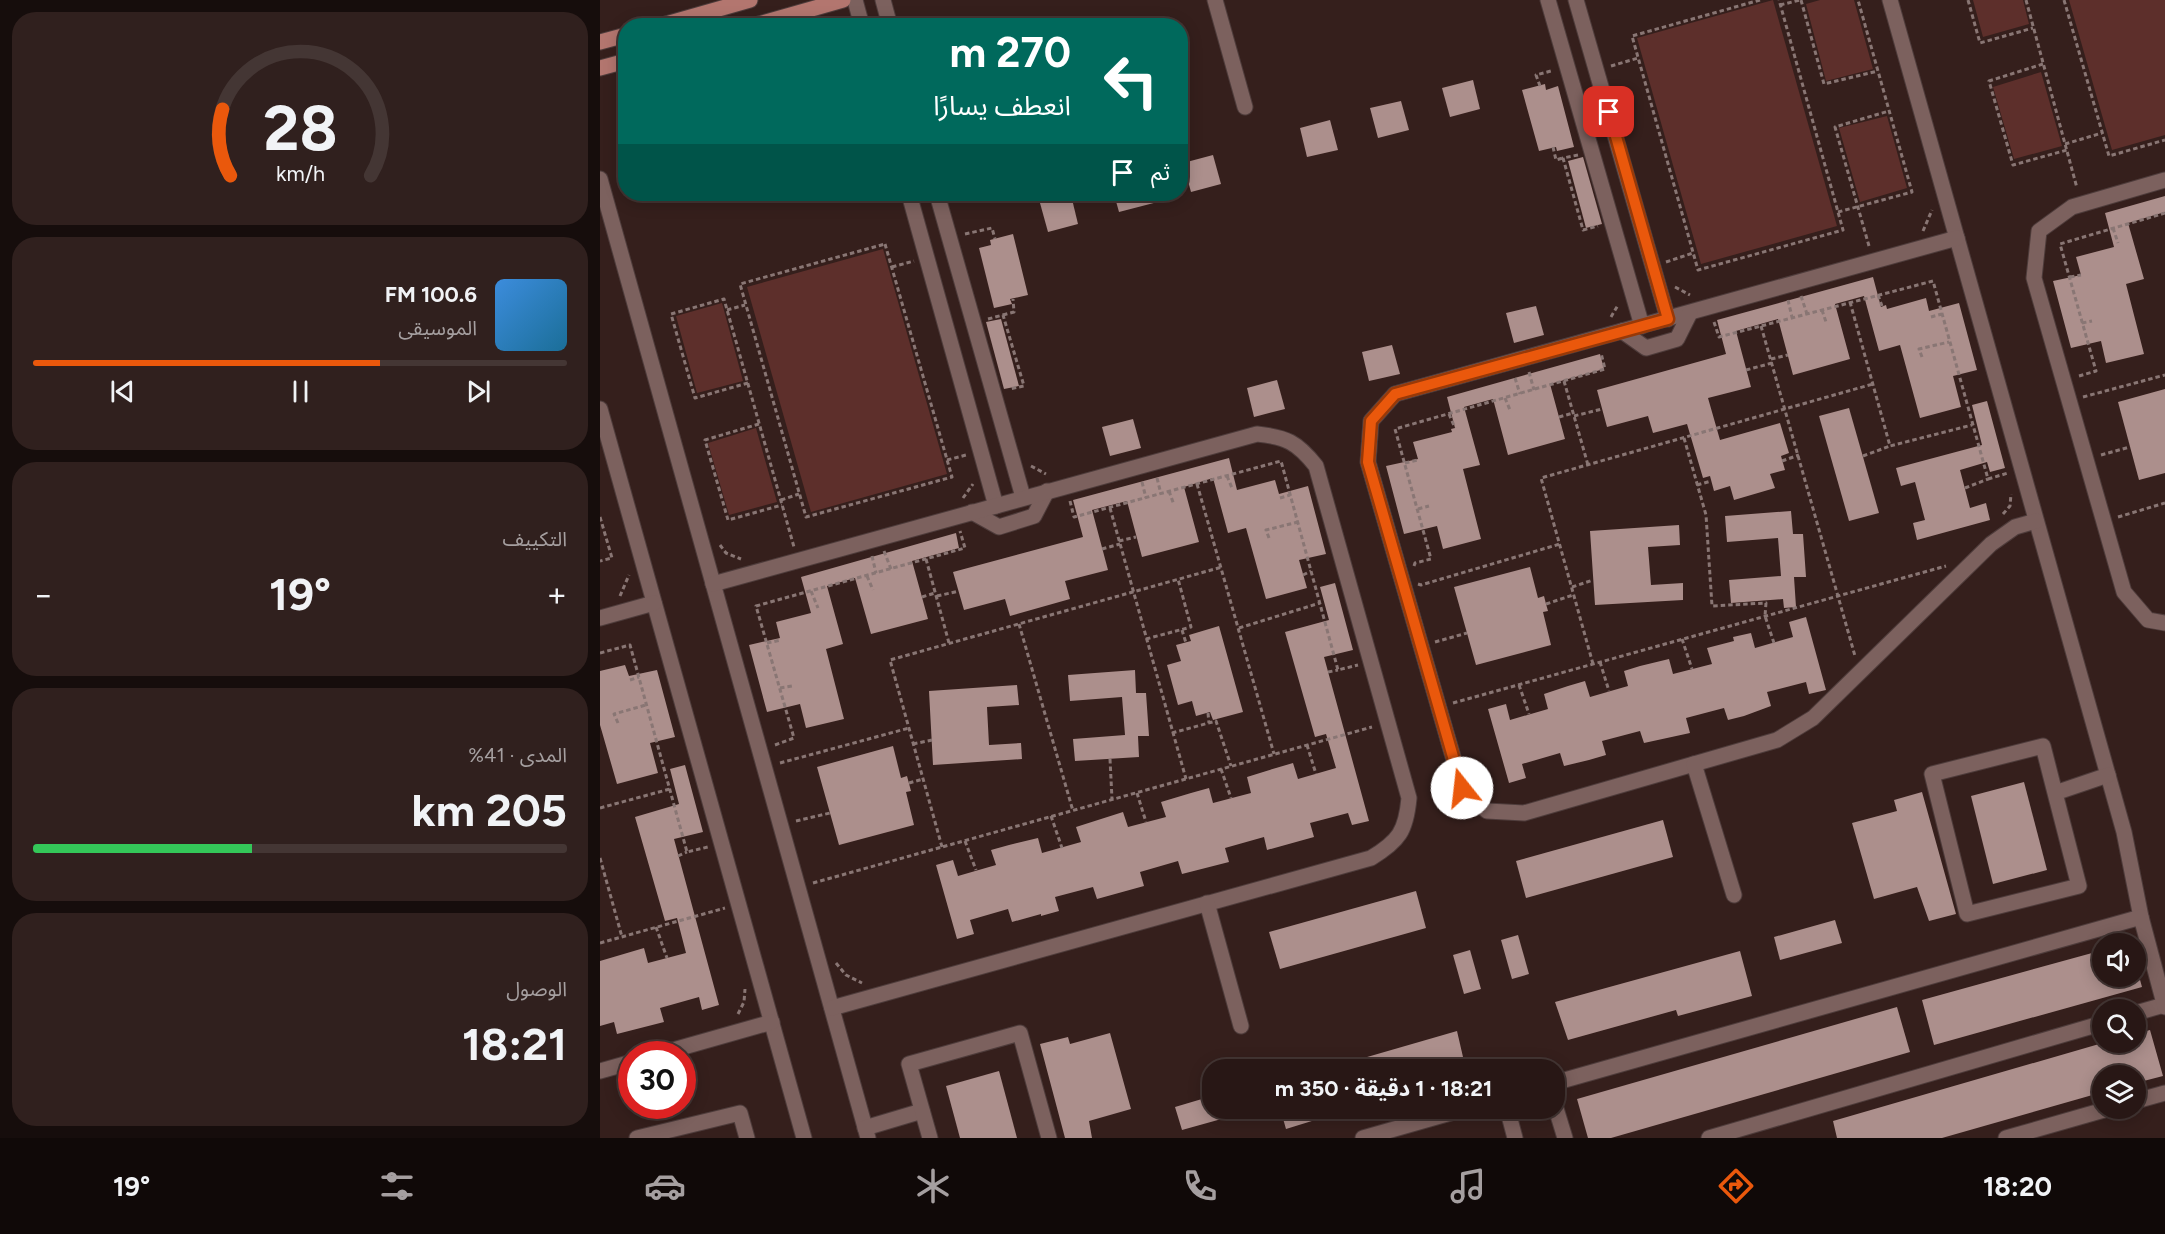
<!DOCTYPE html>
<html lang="ar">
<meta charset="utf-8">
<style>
:root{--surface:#281715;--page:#30201e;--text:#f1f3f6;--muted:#a59fa0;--line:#443634;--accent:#ea580c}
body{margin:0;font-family:Figtree,"Noto Sans Arabic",sans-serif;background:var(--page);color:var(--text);direction:rtl;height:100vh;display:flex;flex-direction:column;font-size:22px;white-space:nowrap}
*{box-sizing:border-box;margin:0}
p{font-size:20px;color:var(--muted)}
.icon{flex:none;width:33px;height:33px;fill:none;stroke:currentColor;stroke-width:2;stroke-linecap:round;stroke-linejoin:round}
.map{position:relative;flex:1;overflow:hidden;direction:ltr}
.sheet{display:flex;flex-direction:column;gap:12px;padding:12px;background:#160d0c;width:600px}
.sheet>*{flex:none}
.hud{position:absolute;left:18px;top:18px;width:570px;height:183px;border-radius:24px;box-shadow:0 3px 15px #0003,0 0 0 2px var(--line);direction:rtl;background:#00695c;color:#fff;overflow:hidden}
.tools{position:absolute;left:1492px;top:933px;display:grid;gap:12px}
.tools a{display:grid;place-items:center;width:54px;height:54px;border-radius:50%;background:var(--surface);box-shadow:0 3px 15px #0003,0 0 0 2px var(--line);font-size:30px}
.speed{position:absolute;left:18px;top:1041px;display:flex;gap:12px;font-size:30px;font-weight:700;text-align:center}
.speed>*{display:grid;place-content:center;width:78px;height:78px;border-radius:50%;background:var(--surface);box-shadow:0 3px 15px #0003,0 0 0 2px var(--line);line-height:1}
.speed .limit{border:9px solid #d22;background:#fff;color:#111}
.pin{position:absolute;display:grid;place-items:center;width:51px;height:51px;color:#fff;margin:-26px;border-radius:12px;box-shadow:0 3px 9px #0006}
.me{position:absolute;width:66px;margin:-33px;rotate:344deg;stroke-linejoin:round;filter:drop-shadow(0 0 4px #0008)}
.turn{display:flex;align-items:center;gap:21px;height:126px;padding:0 18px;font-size:27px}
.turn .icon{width:78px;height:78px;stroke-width:2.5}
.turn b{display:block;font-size:42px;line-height:51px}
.then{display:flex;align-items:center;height:57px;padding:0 18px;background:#0003;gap:12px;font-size:22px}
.big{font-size:45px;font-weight:700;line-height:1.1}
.sheet .card{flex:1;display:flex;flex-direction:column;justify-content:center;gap:9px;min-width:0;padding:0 21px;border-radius:24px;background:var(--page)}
.sheet .dial{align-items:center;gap:0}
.dial svg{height:156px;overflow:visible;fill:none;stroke:var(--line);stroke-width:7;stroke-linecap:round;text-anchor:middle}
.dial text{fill:var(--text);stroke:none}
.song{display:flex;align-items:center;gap:18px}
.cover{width:72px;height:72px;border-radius:9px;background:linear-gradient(135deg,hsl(210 70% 55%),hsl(200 70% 35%))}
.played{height:6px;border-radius:3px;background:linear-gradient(90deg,var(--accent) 65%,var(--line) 65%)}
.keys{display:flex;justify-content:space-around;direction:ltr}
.heat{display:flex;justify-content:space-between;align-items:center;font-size:33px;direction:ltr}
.charge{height:9px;border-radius:4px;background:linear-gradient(90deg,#34c759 41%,var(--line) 0)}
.trip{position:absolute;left:602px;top:1059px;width:363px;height:60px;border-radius:24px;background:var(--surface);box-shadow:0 3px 15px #0003,0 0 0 2px var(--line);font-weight:700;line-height:60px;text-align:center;direction:rtl}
.dock{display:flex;height:96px;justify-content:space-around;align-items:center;background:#100908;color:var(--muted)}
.dock .icon{width:42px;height:42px}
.dock .active{color:var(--accent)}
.dock b{font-size:27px;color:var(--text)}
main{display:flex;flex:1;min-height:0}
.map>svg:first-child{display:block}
.green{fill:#5d2f2b}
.building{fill:#ac8f8c}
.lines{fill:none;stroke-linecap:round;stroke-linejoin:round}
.minor-casing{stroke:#4e3c3b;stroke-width:17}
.major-casing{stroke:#4e3c3b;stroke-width:17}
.path{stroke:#897674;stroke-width:3;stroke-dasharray:4.5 3;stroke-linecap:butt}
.minor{stroke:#7c615e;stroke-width:15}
.major{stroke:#b3766f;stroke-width:15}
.route-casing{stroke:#983908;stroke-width:15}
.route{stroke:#ea580c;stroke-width:10}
</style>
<main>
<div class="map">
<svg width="1565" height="1138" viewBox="0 0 1565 1138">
<rect width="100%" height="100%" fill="#351f1c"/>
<g class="green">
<path d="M1173,0l64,226 -136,38 -64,-226z"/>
<path d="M1220,0h34l19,69 -47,12 -20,-77z"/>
<path d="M1373,0h50l6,24 -46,13z"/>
<path d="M1469,0h96v135l-53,15z"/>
<path d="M1441,72l21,74 -48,13 -21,-72z"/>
<path d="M1287,116l20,72 -47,14 -21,-74z"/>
<path d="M283,249l64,225 -136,38 -64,-225z"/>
<path d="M122,303l21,78 -46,12 -21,-77z"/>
<path d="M156,428l21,74 -48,13 -21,-72z"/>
</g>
<g class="building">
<path d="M873,80l7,29 -30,8 -8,-29z"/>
<path d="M945,84l1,6 12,-4 16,61 -17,4 -1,-4 -17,4 -17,-61z"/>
<path d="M801,101l8,29 -31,8 -8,-30z"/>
<path d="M730,120l8,30 -31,7 -7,-29z"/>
<path d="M613,155l8,29 -30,8 -8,-29z"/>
<path d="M983,157l19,67 -16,4 -18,-67z"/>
<path d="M514,194h59v4l-54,14z"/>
<path d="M471,195l7,29 -30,8 -8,-29z"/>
<path d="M1565,196v16l-37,11 16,56 -18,5 18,70 -38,9 -5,-22 -30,7 -18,-67 28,-6 -5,-18 38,-10 -9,-34z"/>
<path d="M413,234l15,61 -18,4 2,5 -18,4 -15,-60 12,-3 -1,-5z"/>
<path d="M1273,277l8,30 5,-2 1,4 39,-11 3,13 30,-8 18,67 -24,6 8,31 -41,11 -20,-73 -21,6 -15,-55 -29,8 15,55 -57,16 -15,-56 -42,12 15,56 -43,11 12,42 60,-17 9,30 -8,3 4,14 -15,4 5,14 -41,12 -4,-14 -16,5 -4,-15 -7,2 -16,-54 -34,9 -5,-17 -41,11 -10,-37 129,-36 -9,-34z"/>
<path d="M936,306l8,29 -30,8 -8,-30z"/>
<path d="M401,319l18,67 -15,3 -18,-67z"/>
<path d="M792,345l8,29 -31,7 -7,-29z"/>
<path d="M1000,354l4,15 -54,15 15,55 -57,16 -15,-56 -29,8 16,58 -17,4 18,70 -38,10 -6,-23 -33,8 -18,-68 32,-7 -5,-17 39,-10 -1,-3 4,-1 -8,-31z"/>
<path d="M677,380l8,29 -31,8 -7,-29z"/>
<path d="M1565,389v84l-26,7 -21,-78z"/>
<path d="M1387,401l18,67 -15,4 -3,-10 -27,8 10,38 16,-5 4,17 -73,20 -4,-17 12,-3 -10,-38 -14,4 -5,-18 86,-23 -10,-40z"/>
<path d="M1249,408l30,105 -30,8 -30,-105z"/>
<path d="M533,419l8,29 -31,8 -8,-29z"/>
<path d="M629,458l8,32 38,-10 4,14 29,-8 18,68 -27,6 8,28 -41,11 -20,-71 -18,5 -15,-55 -29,9 15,55 -57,15 -15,-56 -35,9 16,60 -43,11 5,18 -60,17 -5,-17 -41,11 -11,-38 130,-35 -10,-37z"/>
<path d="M1191,511l2,23h10l3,43h-12l2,30 -12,1 -1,-9 -52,4 -2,-23 52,-4 -3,-38 -51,4 -2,-26z"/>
<path d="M1079,525l1,20 -32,2 3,38 32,-2v17l-88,5 -5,-74z"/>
<path d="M356,533l3,15 -47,13 16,58 -57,15 -16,-56 -28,8 16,58 -17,5 18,70 -38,9 -6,-24 -33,8 -18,-67 31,-7 -4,-16 35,-9 -10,-36z"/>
<path d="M930,567l8,31 6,-2 2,8 2,7 -5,1 8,33 -75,20 -22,-78z"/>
<path d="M735,583l18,67 -29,7 45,164 -17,4 -4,-12 -38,10 4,14 -47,13 -3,-13 -39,11 4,14 -47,12 -4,-13 -38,11 4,14 -47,13 -4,-12 -38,10 4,14 -18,5v-2l-29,8 -4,-13 -38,11 4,14 -17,5 -21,-74 17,-5 5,16 38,-11 -5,-15 18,-5 29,-7 4,15 39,-11 -5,-15 47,-15 5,15 38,-10 -5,-15 30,-9 18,-5 4,15 38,-10 -4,-16 29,-9 17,-5 5,16 38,-11 -10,-34 -11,3 -30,-105 44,-12 -9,-33z"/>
<path d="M1206,617l20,73 -17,4 -3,-12 -39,10 4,14 -27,10 -16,4 -4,-12 -38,10 4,15 -46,10 -4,-12 -38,10 4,14 -17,5 -25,6 -4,-13 -38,11 4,14 -17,5 -21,-74 18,-5 4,16 38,-11 -4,-15 24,-8 17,-5 5,16 38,-11 -4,-15 16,-5 29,-7 4,15 39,-10 -5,-16 27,-7 -1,-4 18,-4 4,15 38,-11 -4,-15z"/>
<path d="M619,626l24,86 -30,8 -3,-8 -14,4 -4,-15 -14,4 -11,-40 14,-4 -5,-16 15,-4 -2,-6z"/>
<path d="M25,665l4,11 28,-6 18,67 -25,6 8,30 -41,11 -17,-59v-54z"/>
<path d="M535,670l1,23h10l3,43h-11l1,21 -64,4 -2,-22 52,-4 -3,-38 -52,4 -2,-26z"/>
<path d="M417,685l2,20 -32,2 2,38 32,-2 1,16 -89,6 -4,-74z"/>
<path d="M293,746l8,32 6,-2 4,15 -5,1 8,33 -75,20 -22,-78z"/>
<path d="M85,765l18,67 -29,7 45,166 -17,5 -3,-13 -39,11 4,14 -47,12 -3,-12 -14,4v-65l44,-13 4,15 38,-10 -9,-35 -12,3 -30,-104 44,-13 -9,-35z"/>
<path d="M1424,782l23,88 -54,14 -22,-88z"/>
<path d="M1322,792l34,122 -27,7 -12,-34 -43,12 -22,-76 45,-12 -3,-11z"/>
<path d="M1063,820l10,37 -147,41 -10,-37z"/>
<path d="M816,891l10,37 -146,41 -11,-37z"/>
<path d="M1235,920l7,23 -62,17 -6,-23z"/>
<path d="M918,935l11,39 -17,5 -11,-39z"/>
<path d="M870,950l11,39 -17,5 -11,-39z"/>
<path d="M1503,950v26h36l3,11 -208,58 -12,-45z"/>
<path d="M1140,951l12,45 -74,20 -2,-6 -108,30 -13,-38z"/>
<path d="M1297,1007l13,45 -299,86h-23l-11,-39z"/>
<path d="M1550,1030l13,46 -27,7v-7h-33v16l-161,46h-105l-4,-17 273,-79h30v-8z"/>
<path d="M857,1031l9,39h-129l-1,-4z"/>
<path d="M510,1033l21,76 -42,12 3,17h-27l-25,-94 28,-7 2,7z"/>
<path d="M399,1071l18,67h-57l-14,-52z"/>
<path d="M612,1096v12h31v5l-61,17 -7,-23z"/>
<path d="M680,1108h61v4l-55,17z"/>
</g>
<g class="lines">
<g class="minor-casing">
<g id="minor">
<path d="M255,0l7,26"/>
<path d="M283,0l7,26"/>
<path d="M615,0l30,107"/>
<path d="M948,0l94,326"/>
<path d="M976,0l92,319"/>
<path d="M1290,0l234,832 17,85"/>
<path d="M0,179l268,959"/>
<path d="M1565,180l-93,27 -33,24 -5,47 90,314 24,28 17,3"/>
<path d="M309,194l87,312"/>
<path d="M337,194l86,303"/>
<path d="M1357,238l-562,156 -24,27 -3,41 94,326 25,23 37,2 253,-73 36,-22 178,-174 24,-17 21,-6"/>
<path d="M1022,331l24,17 31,-9 13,-26"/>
<path d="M0,409l204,729"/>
<path d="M372,512l27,15 35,-11 13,-25"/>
<path d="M113,584l544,-150c29,3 40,8 59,32l93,332c-3,33 -10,43 -38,60l-539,150"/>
<path d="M0,618l54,-15"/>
<path d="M1094,764l40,131"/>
<path d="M1455,793l24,93 -112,28 -35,-140 111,-28 12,47 53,-18"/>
<path d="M607,903l34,123"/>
<path d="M1536,1013l28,-8"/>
<path d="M59,1054l113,-32"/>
<path d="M0,1071l32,-9"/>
<path d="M954,1083l587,-166 24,90"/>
<path d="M1536,1101l29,-8"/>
<path d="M954,1102l11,36"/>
<path d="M907,1108l8,30"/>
<path d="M265,1128l57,-17"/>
<path d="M37,1138l103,-25 7,25"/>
<path d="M330,1138l-21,-74 111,-31 29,105"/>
<path d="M763,1138l105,-30"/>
<path d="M1109,1138l394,-115"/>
<path d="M1406,1138l105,-30"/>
</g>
</g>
<g class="major-casing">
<g id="major">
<path d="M59,26l91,-26"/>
<path d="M152,26l91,-26"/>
<path d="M0,42l26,-7"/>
<path d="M0,68l26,-7"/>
</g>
</g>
<g class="path">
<path d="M1160,0l-128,36 66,234 145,-40 -64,-230"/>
<path d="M1201,0l23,84 54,-13"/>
<path d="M1368,0l12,43 53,-15"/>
<path d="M1426,0l51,188"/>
<path d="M1464,0l45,156 56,-16"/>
<path d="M1180,5l20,-5"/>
<path d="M1443,64l-54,17 24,84 54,-15"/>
<path d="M1011,66l27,-8"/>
<path d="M940,86l-4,-11 15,-4"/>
<path d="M1465,144l37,-11"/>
<path d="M953,147l3,13 7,-2"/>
<path d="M978,155l-15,3 20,72 15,-4"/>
<path d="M1238,212l74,-20 -54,-192"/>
<path d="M1513,228l5,15"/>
<path d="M1323,231l9,-21"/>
<path d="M365,234l27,-6 3,11"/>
<path d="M285,244l67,233 -146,40 -66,-233z"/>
<path d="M1269,246l-34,-119 54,-16"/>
<path d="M1066,262l27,-9"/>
<path d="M292,267l22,-6"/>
<path d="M1470,277l11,-2"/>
<path d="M1075,287l15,8"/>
<path d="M1278,295l4,11"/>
<path d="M1201,296l6,18"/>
<path d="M1188,300l4,17"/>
<path d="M1250,302l40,144 82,-21"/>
<path d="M127,310l18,-5"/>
<path d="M1222,310l4,12"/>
<path d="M403,315l11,-3 -1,-13"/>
<path d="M1011,317l7,-12"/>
<path d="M1331,317l11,-3"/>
<path d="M388,319l15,-4 21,71 -15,3"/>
<path d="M1114,322l5,15 214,-56 55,198 20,-6"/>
<path d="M1482,323l10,-2"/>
<path d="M1161,326l94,330"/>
<path d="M1322,357l-3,-8 30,-7"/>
<path d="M1171,359l17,-4"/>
<path d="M1146,370l26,-7"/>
<path d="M929,372l5,18"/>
<path d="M1479,376l17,-5 -36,-127 105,-31"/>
<path d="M915,378l5,16"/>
<path d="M964,381l24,84"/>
<path d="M148,383l-53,15 -24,-84 53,-15 70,248"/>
<path d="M1483,397l82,-22"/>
<path d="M905,398l5,12"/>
<path d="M849,414l6,14"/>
<path d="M974,416l28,-7"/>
<path d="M959,417l14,-4"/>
<path d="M159,424l-54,16 23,80 54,-15"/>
<path d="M1084,438l22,77 6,91 54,-3 -1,13 9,27"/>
<path d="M1501,455l29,-8"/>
<path d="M1263,456l27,-10"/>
<path d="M347,460l19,-5"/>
<path d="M1182,461l17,-6"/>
<path d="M805,463l13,-3"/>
<path d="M431,466l15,8"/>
<path d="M627,476l5,12"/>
<path d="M557,478l4,16"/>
<path d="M542,482l4,16"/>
<path d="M597,484l77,270"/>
<path d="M1097,485l14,-4"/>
<path d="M1365,488l23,-9"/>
<path d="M569,491l5,14"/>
<path d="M363,498l10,-14"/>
<path d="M680,498l10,-3"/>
<path d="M181,500l18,-6"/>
<path d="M470,501l4,16 207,-56 57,209 20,-5"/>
<path d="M510,508l76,271"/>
<path d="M818,509l11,-3"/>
<path d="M1403,514l7,-8 1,-12"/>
<path d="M0,517l12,41 -12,3"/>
<path d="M1518,517l47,-14"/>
<path d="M669,538l-3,-8 32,-8"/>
<path d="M519,541l17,-4"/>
<path d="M120,545l6,8 15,6"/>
<path d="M502,549l18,-5"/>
<path d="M284,551l7,18"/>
<path d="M272,556l4,17"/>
<path d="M326,559l23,84"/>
<path d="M814,566l1,-3 16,-4 -36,-130 210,-60 -4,-16"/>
<path d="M703,575l8,-4"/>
<path d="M267,576l6,14"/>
<path d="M818,584l3,1 139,-41"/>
<path d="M972,587l21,-7"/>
<path d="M211,591l7,17"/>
<path d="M20,596l9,-21"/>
<path d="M337,596l22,-5"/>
<path d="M322,597l13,-4"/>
<path d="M946,604l27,-9"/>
<path d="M419,624l54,187"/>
<path d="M639,628l81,-25"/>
<path d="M582,630l4,13"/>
<path d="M546,639l45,-12 -13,-48"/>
<path d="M1082,639l10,30"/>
<path d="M835,642l32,-9"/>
<path d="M167,643l14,-3"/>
<path d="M0,653l30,-8 57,207 21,-5"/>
<path d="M1000,662l9,29"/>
<path d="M993,664l-52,-186 332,-94"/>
<path d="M728,672l10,-2"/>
<path d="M30,680l9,-3"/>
<path d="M919,685l10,29"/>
<path d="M180,688l12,-2"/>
<path d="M853,703l493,-137"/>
<path d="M608,713l1,10"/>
<path d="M18,723l-4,-9 32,-9"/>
<path d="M572,733l44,-12 15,45"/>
<path d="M313,744l19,-4"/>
<path d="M175,745l19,-7 -38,-132 209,-58 -5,-17"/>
<path d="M707,745l9,29"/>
<path d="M510,759l2,40"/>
<path d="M180,763l129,-35"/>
<path d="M621,769l10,29"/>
<path d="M309,783l14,-4"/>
<path d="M537,793l9,29"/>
<path d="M0,808l70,-19"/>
<path d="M451,816l11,32"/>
<path d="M196,821l34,-8"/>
<path d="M365,841l11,29"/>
<path d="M342,847l-52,-187 332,-93"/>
<path d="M78,856l9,-4"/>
<path d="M0,858l22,79"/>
<path d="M213,883l559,-156"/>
<path d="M56,927l11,31"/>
<path d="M0,943l125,-35"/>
<path d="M236,963l10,12 16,8"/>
<path d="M138,1014l6,-12 1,-13"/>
</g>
<use href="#minor" class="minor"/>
<use href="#major" class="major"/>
</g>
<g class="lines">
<g class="route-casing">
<path id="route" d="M862,788l-94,-326 3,-41 24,-27 273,-75 -59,-207"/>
</g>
<use href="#route" class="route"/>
</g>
</svg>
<div class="tools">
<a><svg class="icon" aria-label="sound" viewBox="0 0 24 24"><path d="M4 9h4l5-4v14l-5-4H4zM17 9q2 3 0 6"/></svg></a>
<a><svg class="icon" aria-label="search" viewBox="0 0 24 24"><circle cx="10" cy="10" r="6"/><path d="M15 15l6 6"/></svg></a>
<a><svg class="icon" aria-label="layers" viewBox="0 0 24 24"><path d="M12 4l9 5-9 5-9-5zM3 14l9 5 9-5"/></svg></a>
</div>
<div class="speed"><div class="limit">30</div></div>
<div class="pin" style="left:1009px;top:112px;background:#d93025"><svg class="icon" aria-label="arrive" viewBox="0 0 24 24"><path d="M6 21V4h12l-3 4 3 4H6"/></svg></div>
<svg class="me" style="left:862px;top:788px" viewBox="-20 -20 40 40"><circle r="19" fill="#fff"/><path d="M0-13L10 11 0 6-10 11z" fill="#ea580c"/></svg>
<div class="trip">18:21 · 1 دقيقة · 350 m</div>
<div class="hud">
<div class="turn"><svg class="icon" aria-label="left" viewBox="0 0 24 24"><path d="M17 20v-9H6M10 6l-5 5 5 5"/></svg><div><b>270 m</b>انعطف يسارًا</div></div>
<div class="then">ثم<svg class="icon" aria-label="arrive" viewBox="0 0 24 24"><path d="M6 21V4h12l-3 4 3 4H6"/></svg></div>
</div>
</div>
<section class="sheet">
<div class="card dial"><svg viewBox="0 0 100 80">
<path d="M14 69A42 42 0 1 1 86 69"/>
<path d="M14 69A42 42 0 0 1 10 35" stroke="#ea580c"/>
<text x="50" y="56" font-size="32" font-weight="700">28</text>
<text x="50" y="72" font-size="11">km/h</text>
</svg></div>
<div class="card">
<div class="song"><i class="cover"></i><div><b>100.6 FM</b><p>الموسيقى</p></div></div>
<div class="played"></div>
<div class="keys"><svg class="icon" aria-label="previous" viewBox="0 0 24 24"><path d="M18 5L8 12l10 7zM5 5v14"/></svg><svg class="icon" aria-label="pause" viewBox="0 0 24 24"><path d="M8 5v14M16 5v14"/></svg><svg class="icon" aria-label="next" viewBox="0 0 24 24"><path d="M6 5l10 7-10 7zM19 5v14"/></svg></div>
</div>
<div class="card"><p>التكييف</p>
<div class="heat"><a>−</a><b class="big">19°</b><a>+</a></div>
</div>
<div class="card"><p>المدى · 41%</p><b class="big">205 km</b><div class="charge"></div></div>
<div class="card"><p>الوصول</p><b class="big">18:21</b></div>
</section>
</main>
<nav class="dock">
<b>18:20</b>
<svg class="icon active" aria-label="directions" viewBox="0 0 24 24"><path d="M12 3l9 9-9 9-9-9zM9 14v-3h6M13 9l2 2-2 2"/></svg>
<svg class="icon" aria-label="music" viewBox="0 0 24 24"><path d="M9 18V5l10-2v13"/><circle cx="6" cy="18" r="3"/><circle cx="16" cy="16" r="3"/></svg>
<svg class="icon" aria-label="phone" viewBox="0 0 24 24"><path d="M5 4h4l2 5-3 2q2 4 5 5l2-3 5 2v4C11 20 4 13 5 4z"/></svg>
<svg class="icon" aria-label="climate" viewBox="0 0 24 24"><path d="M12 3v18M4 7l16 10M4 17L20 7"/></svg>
<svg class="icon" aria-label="car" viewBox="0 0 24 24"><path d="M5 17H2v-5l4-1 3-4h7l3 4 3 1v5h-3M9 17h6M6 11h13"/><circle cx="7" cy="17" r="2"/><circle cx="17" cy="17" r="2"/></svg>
<svg class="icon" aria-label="filters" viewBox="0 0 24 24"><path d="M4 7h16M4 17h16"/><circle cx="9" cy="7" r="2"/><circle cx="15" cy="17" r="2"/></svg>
<b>19°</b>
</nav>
